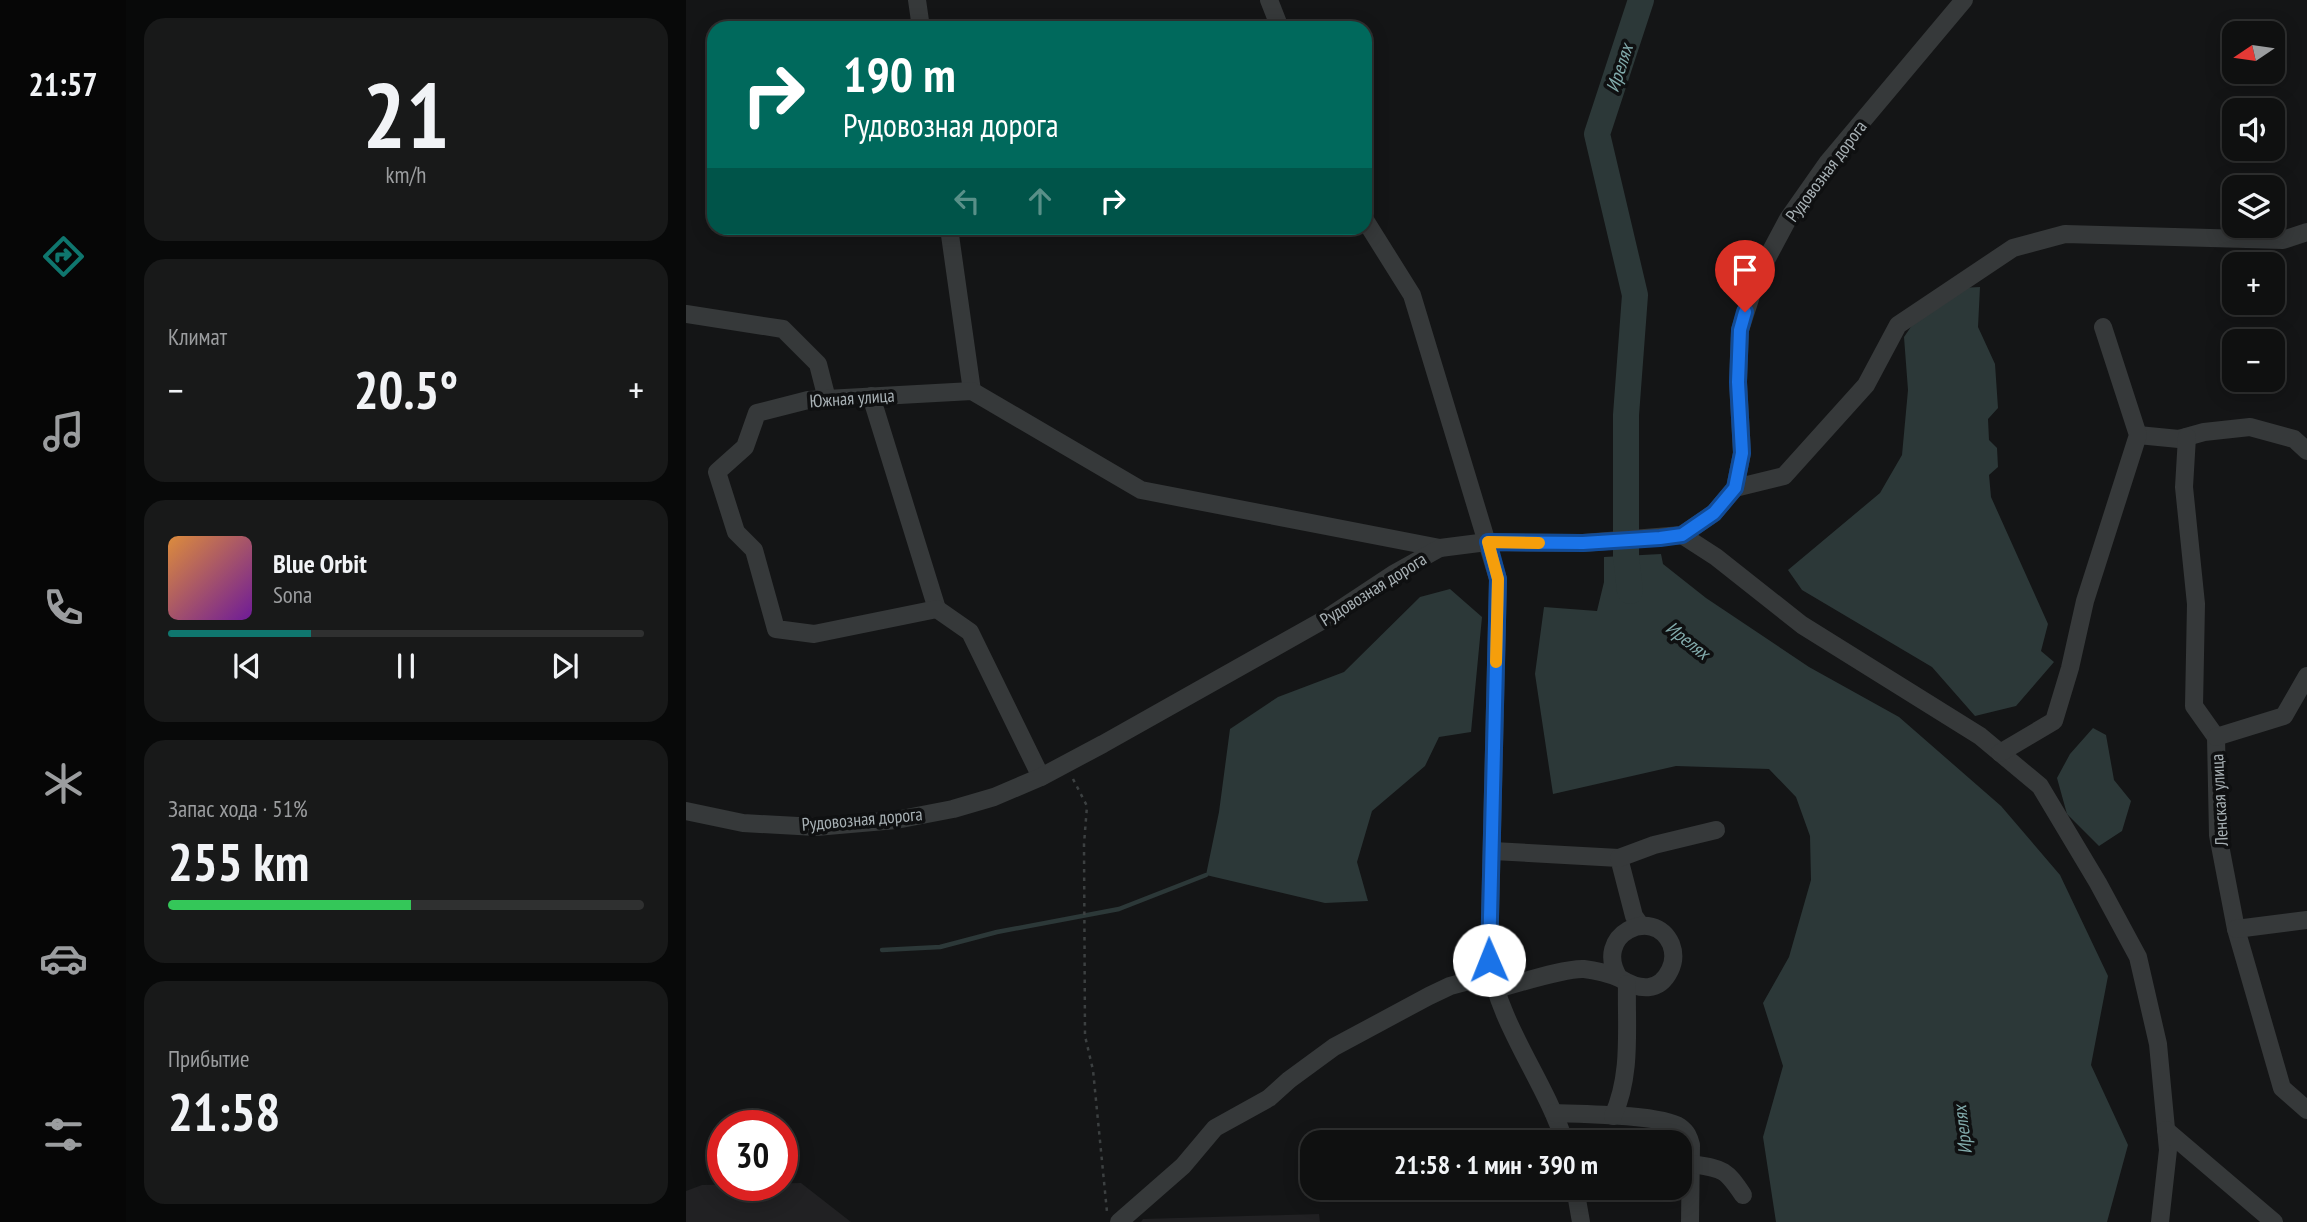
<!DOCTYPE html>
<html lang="ru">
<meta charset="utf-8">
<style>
:root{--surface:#0f1010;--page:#181919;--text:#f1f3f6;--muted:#9b9d9f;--line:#2f3030;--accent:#0f766e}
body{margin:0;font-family:"PT Sans Narrow",sans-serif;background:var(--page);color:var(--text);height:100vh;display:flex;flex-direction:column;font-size:26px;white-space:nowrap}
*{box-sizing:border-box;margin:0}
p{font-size:23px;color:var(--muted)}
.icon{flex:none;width:38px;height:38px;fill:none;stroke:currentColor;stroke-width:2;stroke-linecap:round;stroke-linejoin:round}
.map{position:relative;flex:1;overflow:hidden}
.sheet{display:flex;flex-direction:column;gap:18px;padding:18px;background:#080909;width:560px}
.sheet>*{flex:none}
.guide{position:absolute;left:21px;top:21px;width:665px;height:214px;border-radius:21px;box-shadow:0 4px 18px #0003,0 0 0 2px var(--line);background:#00695c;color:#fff;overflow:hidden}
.needle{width:46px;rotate:257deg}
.fabs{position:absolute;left:1536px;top:21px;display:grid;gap:14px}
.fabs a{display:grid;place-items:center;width:63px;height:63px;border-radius:14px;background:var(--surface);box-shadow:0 4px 18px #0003,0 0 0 2px var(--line);font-size:35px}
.speed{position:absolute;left:21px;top:1110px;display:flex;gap:14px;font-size:35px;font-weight:700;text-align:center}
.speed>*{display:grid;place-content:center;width:91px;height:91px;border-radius:50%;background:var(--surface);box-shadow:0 4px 18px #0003,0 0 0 2px var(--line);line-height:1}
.speed .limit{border:10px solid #d22;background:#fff;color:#111}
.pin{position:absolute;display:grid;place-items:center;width:60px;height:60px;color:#fff;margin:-72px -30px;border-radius:50% 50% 50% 0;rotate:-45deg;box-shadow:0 0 7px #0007}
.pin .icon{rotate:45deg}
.me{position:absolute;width:77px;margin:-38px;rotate:359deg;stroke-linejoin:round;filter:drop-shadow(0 0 5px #0008)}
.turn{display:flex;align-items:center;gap:24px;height:147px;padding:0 21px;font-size:32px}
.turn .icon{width:91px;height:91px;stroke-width:2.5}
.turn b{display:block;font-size:49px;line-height:60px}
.lanes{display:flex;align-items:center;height:66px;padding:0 21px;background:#0003;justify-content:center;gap:35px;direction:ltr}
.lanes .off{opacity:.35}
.big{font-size:52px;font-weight:800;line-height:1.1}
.sheet .tile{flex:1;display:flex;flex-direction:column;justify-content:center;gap:10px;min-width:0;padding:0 24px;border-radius:21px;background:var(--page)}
.sheet .dial{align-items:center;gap:0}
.dial b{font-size:91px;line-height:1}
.song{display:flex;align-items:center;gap:21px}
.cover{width:84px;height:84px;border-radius:10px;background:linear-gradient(135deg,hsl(30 70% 55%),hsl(280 70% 35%))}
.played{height:7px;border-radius:4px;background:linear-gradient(90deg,var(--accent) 30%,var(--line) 30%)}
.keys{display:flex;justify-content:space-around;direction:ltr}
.heat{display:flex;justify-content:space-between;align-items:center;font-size:38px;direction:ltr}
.charge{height:10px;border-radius:5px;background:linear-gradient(90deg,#34c759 51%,var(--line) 0)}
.trip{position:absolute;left:614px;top:1130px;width:392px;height:70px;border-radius:21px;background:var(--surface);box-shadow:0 4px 18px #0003,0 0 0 2px var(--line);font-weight:800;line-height:70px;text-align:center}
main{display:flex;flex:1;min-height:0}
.tab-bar{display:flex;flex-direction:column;width:126px;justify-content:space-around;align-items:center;background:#060606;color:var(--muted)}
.tab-bar .icon{width:49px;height:49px}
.tab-bar .on{color:var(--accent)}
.tab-bar b{font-size:32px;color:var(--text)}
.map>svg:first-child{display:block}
.built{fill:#212123}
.water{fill:#2c3838}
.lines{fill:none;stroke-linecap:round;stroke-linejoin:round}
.stream{stroke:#2c3838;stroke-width:4.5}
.river{stroke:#2c3838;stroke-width:26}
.path{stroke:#3c4041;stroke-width:2.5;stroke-dasharray:3.5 5;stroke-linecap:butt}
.minor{stroke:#36393a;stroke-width:18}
.route-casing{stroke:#114b97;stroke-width:18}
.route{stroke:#1a73e8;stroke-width:12}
.slow{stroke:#f59e0b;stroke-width:12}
.labels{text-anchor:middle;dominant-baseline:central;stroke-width:7;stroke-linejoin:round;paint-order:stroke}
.street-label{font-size:18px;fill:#a8b1b5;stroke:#0f1011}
.water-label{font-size:19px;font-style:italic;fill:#82abac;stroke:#0f1011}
</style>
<main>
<nav class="tab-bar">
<b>21:57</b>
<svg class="icon on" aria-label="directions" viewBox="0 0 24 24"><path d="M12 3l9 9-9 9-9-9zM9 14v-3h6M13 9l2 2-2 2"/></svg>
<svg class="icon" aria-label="music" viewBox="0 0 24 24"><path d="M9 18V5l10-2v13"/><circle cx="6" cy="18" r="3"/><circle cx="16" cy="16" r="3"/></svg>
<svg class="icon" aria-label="phone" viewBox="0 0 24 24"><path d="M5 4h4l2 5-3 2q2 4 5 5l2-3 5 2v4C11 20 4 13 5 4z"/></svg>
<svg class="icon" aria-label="climate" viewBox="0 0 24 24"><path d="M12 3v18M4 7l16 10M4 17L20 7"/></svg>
<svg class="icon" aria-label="car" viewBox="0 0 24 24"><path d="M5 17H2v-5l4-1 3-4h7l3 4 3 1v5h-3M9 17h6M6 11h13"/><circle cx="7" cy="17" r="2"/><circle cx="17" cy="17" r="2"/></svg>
<svg class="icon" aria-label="filters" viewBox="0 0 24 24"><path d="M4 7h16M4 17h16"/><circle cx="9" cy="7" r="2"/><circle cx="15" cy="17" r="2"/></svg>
</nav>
<section class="sheet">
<div class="tile dial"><b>21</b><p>km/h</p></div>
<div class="tile"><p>Климат</p>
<div class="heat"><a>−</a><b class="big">20.5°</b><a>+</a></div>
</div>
<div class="tile">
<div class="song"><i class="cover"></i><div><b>Blue Orbit</b><p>Sona</p></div></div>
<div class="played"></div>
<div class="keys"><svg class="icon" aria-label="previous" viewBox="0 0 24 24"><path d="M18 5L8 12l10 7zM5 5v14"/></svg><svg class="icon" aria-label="pause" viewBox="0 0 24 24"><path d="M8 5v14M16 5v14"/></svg><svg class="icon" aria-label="next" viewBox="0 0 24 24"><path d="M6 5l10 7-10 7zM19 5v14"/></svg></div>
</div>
<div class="tile"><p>Запас хода · 51%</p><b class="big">255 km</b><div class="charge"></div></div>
<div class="tile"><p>Прибытие</p><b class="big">21:58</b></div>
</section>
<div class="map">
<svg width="1621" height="1222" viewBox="0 0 1621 1222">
<rect width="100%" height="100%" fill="#141516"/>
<g class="built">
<path d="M115,1183l50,39h-165v-31l16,-6z"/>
<path d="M633,1214l1,8h-179l2,-3z"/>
</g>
<g class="water">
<path d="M1294,287l-2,40 17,37 3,44 -10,11 1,21 8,8 1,19 -9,8 2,22 57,127 -7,27 13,11 -38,44 -41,10 -43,-49 -130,-77 -14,-20 92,-77 22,-38 6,-65 -4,-53 15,-22 41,-27z"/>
<path d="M975,554l2,10 43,34 103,69 90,50 102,89 59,69 48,101 -17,89 37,80 -21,77h-331l-13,-85 20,-71 -20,-63 26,-46 22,-77 -1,-44 -14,-39 -27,-28 -93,-3 -123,28 -18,-120 9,-67 53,4 7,-29v-25z"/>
<path d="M764,589l32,28 -11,115 -32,5 -14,29 -53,45 -15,51 11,39 -43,2 -119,-28 13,-63 11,-83 48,-32 66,-25 76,-75z"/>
<path d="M1407,728l13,7 8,45 17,21 -9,30 -23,15 -32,-32 -10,-36 13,-24z"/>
</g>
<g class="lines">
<path class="stream" d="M196,950l58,-3 57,-15 122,-23 87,-34"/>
<path class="river" d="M944,591l-4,-35v-141l9,-120 -38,-161 44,-134"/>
<path class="path" d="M387,779l14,27 -3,38 1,192 8,34 14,142"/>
<g class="minor">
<path d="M231,0l4,28"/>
<path d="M583,0l11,28"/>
<path d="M679,220l47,75 86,284 -9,381c10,66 56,120 76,183"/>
<path d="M263,228l23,163"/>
<path d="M0,314l97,15 35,35 9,35"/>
<path d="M185,396l66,213"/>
<path d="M1452,435l41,4 25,-7 46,-5 44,12 13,12"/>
<path d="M1501,437l-3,50 12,117 -2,102 22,31 2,98 18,94 46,159 25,22"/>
<path d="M1049,488l49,-12 82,-91 32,-60 115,-77 52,-14 218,6 24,-8"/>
<path d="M996,535l34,22 86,68 178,111 60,50 58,97 40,74 20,87 10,106 -8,72"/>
<path d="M1530,737l68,-21 23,-40"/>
<path d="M1314,753l54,-32 16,-53 15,-67 53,-166 -35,-108"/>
<path d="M355,777l-71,-145 -33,-23 -123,25 -38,-5 -22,-79 -18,-18 -19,-60 28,-25 12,-34 51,-13 164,-9 169,99 299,58"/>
<path d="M0,811l57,12 73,4 80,-7 57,-11 41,-12 47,-20 62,-33 224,-126 68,-45 45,-25 47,-6 96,1 99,-8 32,-22 21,-25 7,-35 -4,-71 2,-52 17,-53 31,-58 40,-57 136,-162"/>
<path d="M807,851l126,7 15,58 7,10"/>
<path d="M933,858l35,-13 62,-15"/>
<path d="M1550,929l71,-9"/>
<path d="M810,989c21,-5 68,-21 88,-20 10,1 28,5 37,10 18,11 38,14 49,-9 4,-8 4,-18 1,-26 -18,-39 -79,-9 -52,34"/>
<path d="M868,1113c26,1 106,1 126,14 7,5 9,10 11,18l-1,77"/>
<path d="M927,1116c19,-42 13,-88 14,-132"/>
<path d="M1480,1130l108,92"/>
<path d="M1005,1164c32,5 34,4 52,31"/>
<path d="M889,1188l6,34"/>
<path d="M433,1222l64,-56 32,-38 54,-30 20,-18 45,-33 95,-51 21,-10 41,-11"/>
</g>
</g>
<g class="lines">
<g class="route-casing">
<path id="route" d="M803,960l9,-381 -10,-37 95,1 77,-5 22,-3 32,-22 21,-25 7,-35 -4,-71 2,-52 5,-18"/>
</g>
<use href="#route" class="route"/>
<path class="slow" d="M810,662l2,-83 -10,-37 51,1"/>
</g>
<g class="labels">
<g class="street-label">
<text transform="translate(1140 171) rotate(-53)">Рудовозная дорога</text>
<text transform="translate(166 398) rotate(-4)">Южная улица</text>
<text transform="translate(687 589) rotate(-32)">Рудовозная дорога</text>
<text transform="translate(1533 800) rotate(-93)">Ленская улица</text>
<text transform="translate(176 819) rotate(-5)">Рудовозная дорога</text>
</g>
<g class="water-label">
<text transform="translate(933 68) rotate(-72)">Ирелях</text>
<text transform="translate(1002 640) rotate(38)">Ирелях</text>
<text transform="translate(1276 1130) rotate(-97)">Ирелях</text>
</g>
</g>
</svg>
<div class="fabs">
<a><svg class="needle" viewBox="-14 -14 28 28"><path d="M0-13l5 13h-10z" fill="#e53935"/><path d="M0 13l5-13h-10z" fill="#9b9d9f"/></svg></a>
<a><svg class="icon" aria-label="sound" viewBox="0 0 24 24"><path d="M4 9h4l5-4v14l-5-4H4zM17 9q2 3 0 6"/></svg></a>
<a><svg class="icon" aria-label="layers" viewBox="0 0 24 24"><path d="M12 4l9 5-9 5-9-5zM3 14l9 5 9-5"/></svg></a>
<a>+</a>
<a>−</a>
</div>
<div class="speed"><div class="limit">30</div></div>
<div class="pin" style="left:1059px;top:312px;background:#d93025"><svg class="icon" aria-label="arrive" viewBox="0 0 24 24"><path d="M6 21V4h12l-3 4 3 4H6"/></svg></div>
<svg class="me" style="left:803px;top:960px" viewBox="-20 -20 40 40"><circle r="19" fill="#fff"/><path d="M0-13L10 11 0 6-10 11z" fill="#1a73e8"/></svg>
<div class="trip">21:58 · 1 мин · 390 m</div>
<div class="guide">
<div class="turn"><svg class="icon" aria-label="right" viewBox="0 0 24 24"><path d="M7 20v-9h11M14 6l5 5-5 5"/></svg><div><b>190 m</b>Рудовозная дорога</div></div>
<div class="lanes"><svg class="icon off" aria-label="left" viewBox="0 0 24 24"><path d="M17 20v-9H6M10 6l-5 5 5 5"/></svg><svg class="icon off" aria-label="ahead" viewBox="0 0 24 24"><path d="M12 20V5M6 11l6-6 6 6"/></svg><svg class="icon" aria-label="right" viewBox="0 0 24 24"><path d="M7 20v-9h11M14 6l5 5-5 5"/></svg></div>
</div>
</div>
</main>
